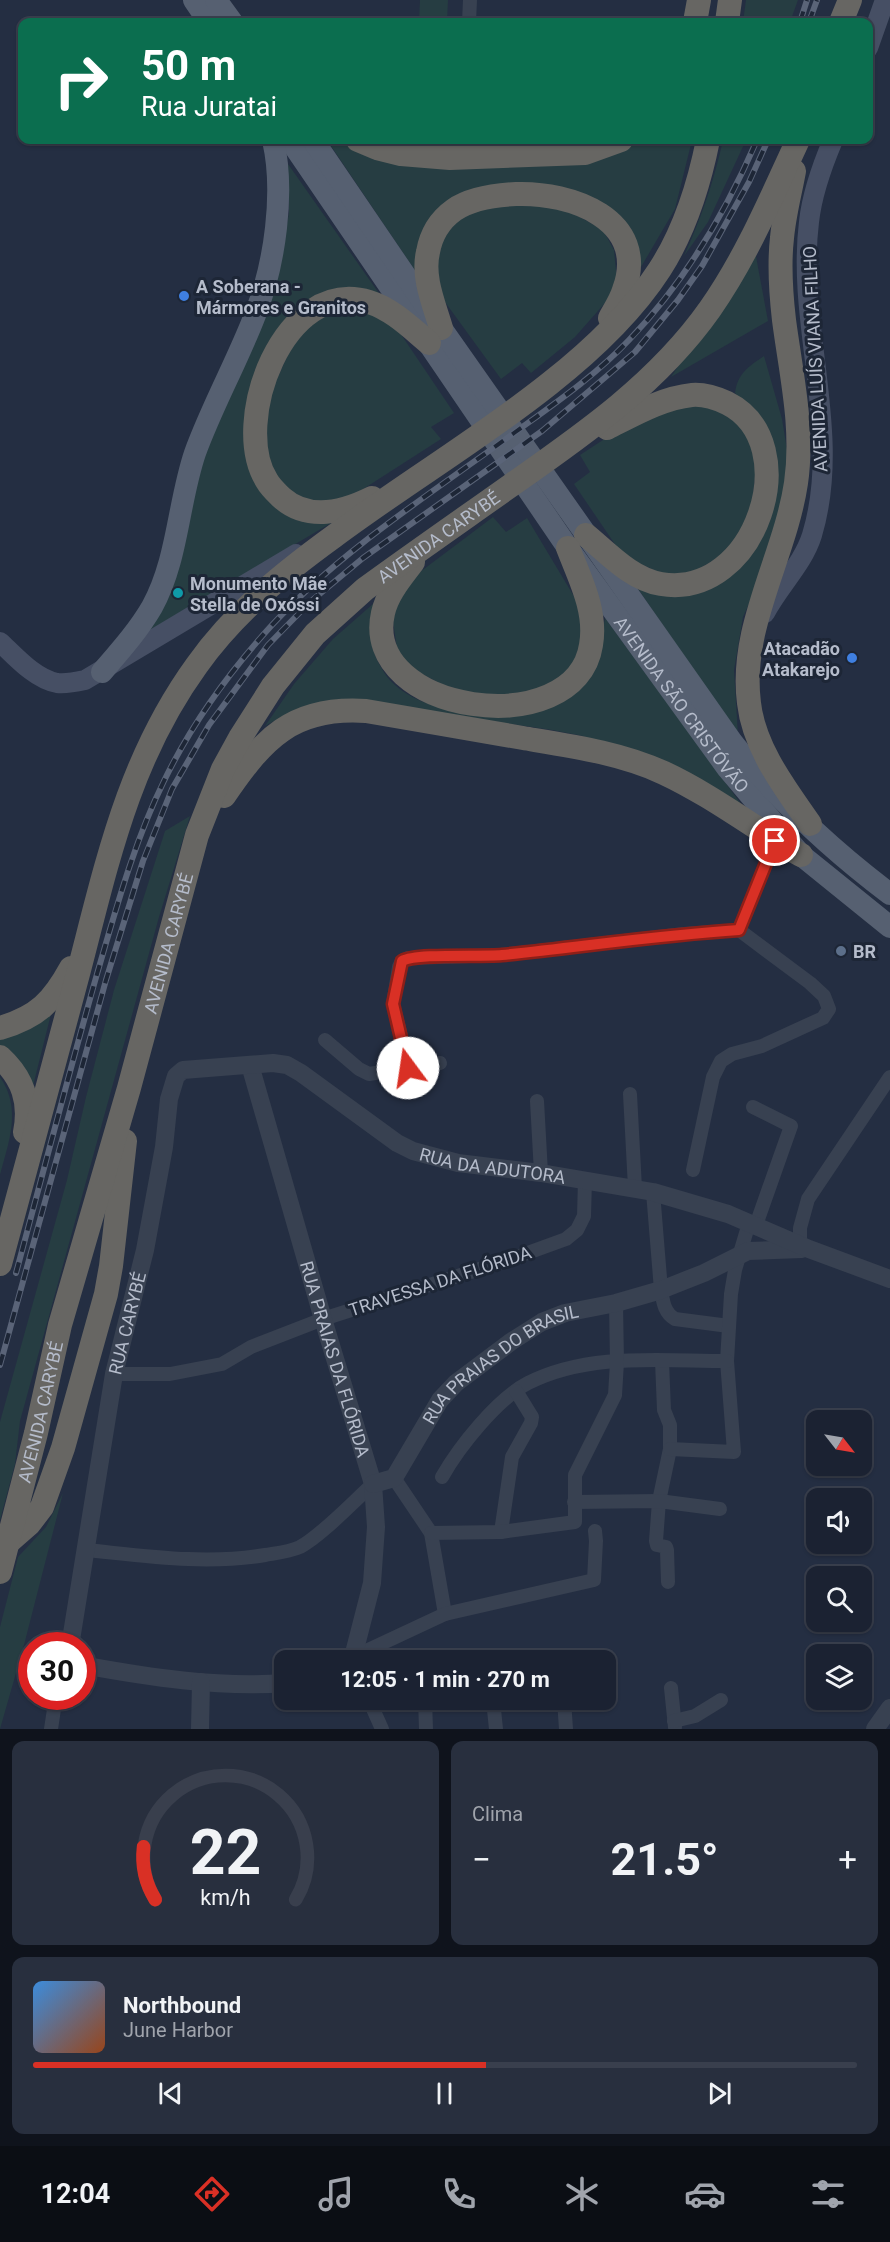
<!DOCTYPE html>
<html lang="pt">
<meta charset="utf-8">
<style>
:root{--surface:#1b2232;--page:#282f3e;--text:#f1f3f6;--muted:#a0a4ac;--line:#393f4d;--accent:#d93025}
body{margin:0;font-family:Roboto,sans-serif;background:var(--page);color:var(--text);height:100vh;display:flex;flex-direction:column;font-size:22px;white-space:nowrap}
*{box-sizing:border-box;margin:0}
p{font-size:20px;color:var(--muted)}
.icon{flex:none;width:33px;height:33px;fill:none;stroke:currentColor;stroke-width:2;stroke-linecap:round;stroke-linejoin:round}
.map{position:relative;height:1729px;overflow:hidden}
.details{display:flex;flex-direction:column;gap:12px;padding:12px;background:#0f131c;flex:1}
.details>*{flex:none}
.banner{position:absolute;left:18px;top:18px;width:855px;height:126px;border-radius:12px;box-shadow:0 2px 4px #0004,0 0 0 2px var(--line);background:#0b6e4f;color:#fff;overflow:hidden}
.needle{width:39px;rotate:121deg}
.buttons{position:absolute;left:806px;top:1410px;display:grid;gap:12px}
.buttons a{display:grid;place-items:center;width:66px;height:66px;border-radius:12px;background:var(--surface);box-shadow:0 2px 4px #0004,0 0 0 2px var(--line);font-size:30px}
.speed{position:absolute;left:18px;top:1632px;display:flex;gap:12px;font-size:30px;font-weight:700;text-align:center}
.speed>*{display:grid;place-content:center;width:78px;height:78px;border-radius:50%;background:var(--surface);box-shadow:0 2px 4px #0004,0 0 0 2px var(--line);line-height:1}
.speed .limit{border:9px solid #d22;background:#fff;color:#111}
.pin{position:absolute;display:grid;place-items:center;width:51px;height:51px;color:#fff;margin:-26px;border:3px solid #fff;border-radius:50%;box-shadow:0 2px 6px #0007}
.me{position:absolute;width:66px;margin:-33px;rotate:346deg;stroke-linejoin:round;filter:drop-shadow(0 0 4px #0008)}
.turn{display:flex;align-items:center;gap:21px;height:126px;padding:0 24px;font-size:27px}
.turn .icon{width:78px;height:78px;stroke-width:2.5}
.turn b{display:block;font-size:42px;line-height:51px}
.big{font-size:45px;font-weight:700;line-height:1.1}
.details .card{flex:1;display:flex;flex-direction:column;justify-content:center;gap:9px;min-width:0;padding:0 21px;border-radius:12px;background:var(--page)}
.details .dial{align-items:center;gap:0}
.dial svg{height:156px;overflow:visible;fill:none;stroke:var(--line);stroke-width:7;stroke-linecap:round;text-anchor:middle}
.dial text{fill:var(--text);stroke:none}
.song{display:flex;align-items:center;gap:18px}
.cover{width:72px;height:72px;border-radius:9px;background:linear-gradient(135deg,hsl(210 70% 55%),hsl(20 70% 35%))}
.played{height:6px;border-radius:3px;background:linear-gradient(90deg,var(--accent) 55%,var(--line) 55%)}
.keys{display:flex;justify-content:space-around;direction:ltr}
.heat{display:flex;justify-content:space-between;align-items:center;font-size:33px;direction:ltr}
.details .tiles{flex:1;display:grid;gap:12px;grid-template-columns:1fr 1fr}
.card:last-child{grid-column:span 2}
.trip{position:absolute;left:274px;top:1650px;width:342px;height:60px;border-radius:12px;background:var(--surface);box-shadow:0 2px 4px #0004,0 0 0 2px var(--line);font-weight:700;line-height:60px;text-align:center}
.dock{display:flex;height:96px;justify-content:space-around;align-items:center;background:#0b0e14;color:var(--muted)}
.dock .icon{width:42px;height:42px}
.dock .current{color:var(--accent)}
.dock b{font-size:27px;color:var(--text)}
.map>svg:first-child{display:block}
.green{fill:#263d42}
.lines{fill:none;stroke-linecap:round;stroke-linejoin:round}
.minor{stroke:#384151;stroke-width:14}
.tertiary{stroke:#384151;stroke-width:18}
.secondary{stroke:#464f64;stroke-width:20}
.primary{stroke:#566071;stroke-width:22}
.trunk{stroke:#676663;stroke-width:24}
.rail-casing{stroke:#5a6478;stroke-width:6}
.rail{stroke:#1d2636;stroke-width:4;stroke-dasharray:11;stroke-linecap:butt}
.route-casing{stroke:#8d1f18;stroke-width:15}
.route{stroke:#d93025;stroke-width:10}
.shop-dot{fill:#3f7fe0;stroke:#1d2636;stroke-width:2}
.culture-dot{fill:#0f9aa8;stroke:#1d2636;stroke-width:2}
.service-dot{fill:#5c6f8a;stroke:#1d2636;stroke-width:2}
.labels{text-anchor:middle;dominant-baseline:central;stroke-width:6;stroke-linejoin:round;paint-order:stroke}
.poi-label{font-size:18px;font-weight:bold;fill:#b5bccb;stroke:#1d2636;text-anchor:start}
.street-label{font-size:18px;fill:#b5bccb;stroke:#1d2636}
</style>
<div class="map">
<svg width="890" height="1729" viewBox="0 0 890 1729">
<rect width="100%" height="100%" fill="#242e42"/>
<g class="green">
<path d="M420,0h28l-1,22h-28z"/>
<path d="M746,0h52l-8,22h-47z"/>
<path d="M327,140h14l11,6 267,7 19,-13h54l-17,69 -41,70 -25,-68 -139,-16 -52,80z"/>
<path d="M414,140h145c-47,4 -99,7 -145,0z"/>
<path d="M723,140h23l-38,82 -24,34c17,-38 30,-75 39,-116z"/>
<path d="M288,164l95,135 -82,7 -53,149 83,68 -184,109 53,-165 84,-227 5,-27z"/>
<path d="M550,200l53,30 11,20 3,31 -5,14 -37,42 -44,36 -9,-10 -21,16 -64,-88 -4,-33 10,-26 20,-20z"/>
<path d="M755,251l13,70 -97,56z"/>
<path d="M345,308l27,3 22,13 60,89 -23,14 10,12 -98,63 -19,2 -30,-7 -28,-34 -2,-56 38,-83z"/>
<path d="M764,356l18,63 7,43 -10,64 -17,49 -19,42 -9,53 4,65 -102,-149c16,2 34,8 51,8 32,-1 53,-32 71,-55l-4,-125 -19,-21c3,-20 13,-26 29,-37z"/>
<path d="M705,403l26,9 27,43 -8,63 -15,30 -57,33 -55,-25 -49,-72 16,-12 -10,-17 49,-32 45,-16z"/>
<path d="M493,517l13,15 21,-14 48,80 11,31 -9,36 -47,32 -68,-2 -63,-33 -8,-54 25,-33z"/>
<path d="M374,603c-5,26 -6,42 8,66 13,24 44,36 69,41 14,3 63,4 78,2 14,-1 47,-16 56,-28 7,-11 18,-52 20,-66l139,190 -161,-72 -31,-6 -124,-18 -143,3 -20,11 29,-42 39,-45z"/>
<path d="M190,816l-31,101 -139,504 -5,43 -15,56v-98l67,-242 19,-83 28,-107 51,-159z"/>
<path d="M52,1010l-21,84 -31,-45v-10z"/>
<path d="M0,1077c22,32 9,64 0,98z"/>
<path d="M63,1493l-39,152 -24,84v-102l18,-70 28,-30z"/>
</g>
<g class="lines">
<g class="minor">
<path d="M469,22l1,-22"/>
<path d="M739,930l36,-89"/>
<path d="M325,1040l34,29 10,5 71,-11"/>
<path d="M409,1068l-16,-64 6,-37 3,-6 6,-3 93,-3 183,-21 55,-4 71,53 14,13 5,13 -6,9 -61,28 -30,8 -11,7 -8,16 -20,93"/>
<path d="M630,1094l5,94"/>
<path d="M537,1101l4,72"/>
<path d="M753,1107l38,19 -35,99"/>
<path d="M653,1192l8,98c2,11 3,23 14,29l54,7"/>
<path d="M800,1245v-17l8,-29 82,-122"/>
<path d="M662,1361l2,49 6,15v24l-11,52 -3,40 1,4 9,2 1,3 1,32"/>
<path d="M114,1374h56l52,-10 29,-17 72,-28 188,-60 55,-20 11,-9 7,-14 1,-36"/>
<path d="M670,1449l64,3 -7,-91 4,-67 4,-24 14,-47"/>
<path d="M442,1477c17,-30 55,-78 86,-94 61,-31 134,-22 199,-22"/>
<path d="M394,1478l37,55 14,81"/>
<path d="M574,1502l85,-1 61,8"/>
<path d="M501,1532l11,-75 19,-34 1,-6 -16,-26"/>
<path d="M431,1533l70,-1 74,-10v-47l40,-80 2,-33 -1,-59"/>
<path d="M86,1550c60,6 119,15 179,5 12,-2 24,-3 35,-8 21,-11 54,-46 73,-63"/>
<path d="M354,1660l-1,-3 92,-43 149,-34 2,-39 -1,-10"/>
<path d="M671,1688l4,39"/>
<path d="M369,1700l13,29"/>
<path d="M425,1700l1,29"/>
<path d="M493,1700l3,29"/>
<path d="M564,1700l2,29"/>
<path d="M674,1721l21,-5 26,-16"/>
<path d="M51,1729l5,-33"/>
</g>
<g class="tertiary">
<path id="s1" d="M250,1065l73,254 50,165 3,43 -4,56 -19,74 -9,3"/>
<path id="s2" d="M373,1484l21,-6 46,-78 16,-17 56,-42 30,-19 23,-9 51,-10 45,-13 43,-17 44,-22 54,-2"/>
<path id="s3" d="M70,1646l44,-272 31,-124 19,-103 5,-48 7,-23 7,-6 90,-7 14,2 14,8 96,70 16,8 45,12 83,10 112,19 75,22 81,35 81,30"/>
<path d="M82,1665c66,12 136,23 203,18"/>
<path d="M200,1729l1,-47"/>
<path d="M875,1729l15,-21"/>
</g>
<g class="secondary">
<path d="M868,48l17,-48"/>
<path d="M765,613c14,-27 38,-49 47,-78 31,-103 -16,-208 -3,-313 3,-29 13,-56 24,-82"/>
<path d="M0,642c15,14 35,37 57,41 9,1 19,-1 28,-3l211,-126"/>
</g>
<g class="primary">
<path d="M194,0l15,22"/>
<path d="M216,0l16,22"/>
<path id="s4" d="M290,140l278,408 160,221 73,86 89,72"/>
<path d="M313,140l128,188 291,414c44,56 101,109 158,152"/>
<path d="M102,672c18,-21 36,-41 50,-65 26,-47 26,-104 43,-154 17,-47 42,-91 60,-138 20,-51 30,-123 18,-175"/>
</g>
<g class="trunk">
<path d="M695,22l4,-22"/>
<path d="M727,22l3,-22"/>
<path d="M841,22l9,-22"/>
<path d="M358,140l19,8 24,6 49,4 135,-5 36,-13"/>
<path d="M794,171c-4,22 -10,44 -12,67 -3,26 -1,56 2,82 7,54 20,108 12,163 -11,74 -57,144 -47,220 5,45 36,85 61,121"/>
<path d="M441,328c-7,-24 -19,-51 -13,-76 3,-17 12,-32 26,-42 17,-12 42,-15 62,-16 54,-2 134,25 108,96 -3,10 -9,19 -14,28"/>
<path d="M372,498c-28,14 -64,23 -90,0 -5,-5 -11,-10 -15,-17 -37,-58 17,-205 102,-179 23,7 42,26 60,41"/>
<path d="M586,535c22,18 45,44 75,49 95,16 146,-141 66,-181 -11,-5 -23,-9 -35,-8 -30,3 -59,20 -85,33"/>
<path d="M413,562c-12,16 -26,32 -30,51 -23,101 193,131 208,32 6,-34 -11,-66 -23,-97"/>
<path d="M224,796c39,-57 68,-90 142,-85 52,9 105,18 157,27 48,8 98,15 141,35 49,23 91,56 137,82"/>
<path d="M0,1028c38,-11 53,-27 71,-60"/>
<path d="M0,1057c23,21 31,45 25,75"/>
<path d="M0,1264c26,-97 52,-193 78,-290 29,-111 50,-214 119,-309 37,-52 85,-91 136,-128 71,-53 147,-98 216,-153 42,-33 82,-70 111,-115 25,-39 39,-84 48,-129"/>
<path d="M5,1545l24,-21 13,-17 21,-59 43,-154 5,-28 14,-125"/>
<path id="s5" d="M0,1572l36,-139 24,-108 69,-237 68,-253 26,-66 17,-31 33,-52 42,-52 50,-45c48,-35 97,-69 145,-103 73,-51 148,-103 200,-177 37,-53 61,-111 88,-169"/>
</g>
<g class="rail-casing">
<g id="rail">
<path d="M800,22l7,-22"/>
<path d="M809,22l8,-22"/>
<path d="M16,1273c27,-100 53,-200 81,-299 19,-65 37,-132 67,-193 27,-56 66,-110 108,-156 68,-74 161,-133 242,-192 40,-29 81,-57 115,-93 55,-57 97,-128 128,-200"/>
<path d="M0,1365l106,-385 37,-119 29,-72 37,-64 59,-80 42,-43 53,-44 179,-127 93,-79 43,-52 24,-34 47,-84 19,-42"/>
</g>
</g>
<use href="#rail" class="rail"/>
</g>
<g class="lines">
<g class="route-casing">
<path id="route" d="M408,1068l-15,-64 9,-43c15,-8 77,-4 100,-6 79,-8 157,-20 237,-25l36,-89"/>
</g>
<use href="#route" class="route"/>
</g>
<g class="shop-dot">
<circle cx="184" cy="296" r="6"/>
<circle cx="852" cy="658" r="6"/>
</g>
<circle class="culture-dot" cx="178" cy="593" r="6"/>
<circle class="service-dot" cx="841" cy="951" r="6"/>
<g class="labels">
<g class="poi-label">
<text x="196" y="286">A Soberana -<tspan x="196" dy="21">Mármores e Granitos</tspan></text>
<text x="190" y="583">Monumento Mãe<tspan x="190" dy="21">Stella de Oxóssi</tspan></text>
<text x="840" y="648" text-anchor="end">Atacadão<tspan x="840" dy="21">Atakarejo</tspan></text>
<text x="853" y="951">BR</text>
</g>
<g class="street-label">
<text transform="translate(815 359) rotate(-93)">AVENIDA LUÍS VIANA FILHO</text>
<text stroke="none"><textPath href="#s5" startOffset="1155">AVENIDA CARYBÉ</textPath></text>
<text stroke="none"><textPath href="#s4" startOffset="687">AVENIDA SÃO CRISTÓVÃO</textPath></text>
<text stroke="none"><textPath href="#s5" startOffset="651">AVENIDA CARYBÉ</textPath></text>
<text stroke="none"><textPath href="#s3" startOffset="928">RUA DA ADUTORA</textPath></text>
<text transform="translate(440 1281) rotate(-18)">TRAVESSA DA FLÓRIDA</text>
<text stroke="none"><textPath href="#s3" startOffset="328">RUA CARYBÉ</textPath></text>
<text stroke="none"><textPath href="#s1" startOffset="306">RUA PRAIAS DA FLÓRIDA</textPath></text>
<text stroke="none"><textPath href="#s2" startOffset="183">RUA PRAIAS DO BRASIL</textPath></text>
<text stroke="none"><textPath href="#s5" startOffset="165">AVENIDA CARYBÉ</textPath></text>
</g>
</g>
</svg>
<div class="buttons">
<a><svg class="needle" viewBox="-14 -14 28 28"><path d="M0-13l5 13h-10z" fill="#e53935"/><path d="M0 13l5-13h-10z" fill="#a0a4ac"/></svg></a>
<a><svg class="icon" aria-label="sound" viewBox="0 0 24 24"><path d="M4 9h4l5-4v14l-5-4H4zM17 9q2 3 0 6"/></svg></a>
<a><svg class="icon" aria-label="search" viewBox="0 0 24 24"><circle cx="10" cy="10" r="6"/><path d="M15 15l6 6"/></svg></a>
<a><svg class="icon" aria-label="layers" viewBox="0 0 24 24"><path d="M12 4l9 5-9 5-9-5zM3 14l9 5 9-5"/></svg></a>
</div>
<div class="speed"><div class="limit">30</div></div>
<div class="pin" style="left:775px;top:841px;background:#d93025"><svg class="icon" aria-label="arrive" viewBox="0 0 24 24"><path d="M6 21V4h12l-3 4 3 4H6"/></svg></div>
<svg class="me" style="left:408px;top:1068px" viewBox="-20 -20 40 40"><circle r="19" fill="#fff"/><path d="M0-13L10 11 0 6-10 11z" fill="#d93025"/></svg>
<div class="trip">12:05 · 1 min · 270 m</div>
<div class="banner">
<div class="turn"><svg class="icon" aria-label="right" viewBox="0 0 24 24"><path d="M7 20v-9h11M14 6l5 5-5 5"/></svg><div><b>50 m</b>Rua Juratai</div></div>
</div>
</div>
<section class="details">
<div class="tiles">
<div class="card dial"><svg viewBox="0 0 100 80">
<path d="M14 69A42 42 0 1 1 86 69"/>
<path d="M14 69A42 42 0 0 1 8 42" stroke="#d93025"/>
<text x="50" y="56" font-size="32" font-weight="700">22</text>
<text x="50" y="72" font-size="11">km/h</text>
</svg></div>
<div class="card"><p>Clima</p>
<div class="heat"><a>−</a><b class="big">21.5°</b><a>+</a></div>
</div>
<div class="card">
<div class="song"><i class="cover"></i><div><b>Northbound</b><p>June Harbor</p></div></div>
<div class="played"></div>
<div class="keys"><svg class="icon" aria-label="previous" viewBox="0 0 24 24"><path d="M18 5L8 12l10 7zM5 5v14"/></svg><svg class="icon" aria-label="pause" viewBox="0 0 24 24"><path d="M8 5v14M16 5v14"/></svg><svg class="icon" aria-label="next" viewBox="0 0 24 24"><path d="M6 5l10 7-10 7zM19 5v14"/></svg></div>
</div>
</div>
</section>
<nav class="dock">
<b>12:04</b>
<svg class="icon current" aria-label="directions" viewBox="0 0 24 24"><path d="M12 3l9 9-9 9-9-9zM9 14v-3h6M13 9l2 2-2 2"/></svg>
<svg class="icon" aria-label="music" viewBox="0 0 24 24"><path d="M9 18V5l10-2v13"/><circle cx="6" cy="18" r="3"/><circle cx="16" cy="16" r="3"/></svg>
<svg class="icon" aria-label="phone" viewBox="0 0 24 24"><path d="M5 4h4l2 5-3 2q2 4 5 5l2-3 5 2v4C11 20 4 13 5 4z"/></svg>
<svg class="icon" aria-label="climate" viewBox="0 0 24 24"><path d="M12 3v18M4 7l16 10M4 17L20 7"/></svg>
<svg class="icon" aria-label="car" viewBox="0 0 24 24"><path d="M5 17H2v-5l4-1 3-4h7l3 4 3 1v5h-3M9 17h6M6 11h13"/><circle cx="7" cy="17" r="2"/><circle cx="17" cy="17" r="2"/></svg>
<svg class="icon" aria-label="filters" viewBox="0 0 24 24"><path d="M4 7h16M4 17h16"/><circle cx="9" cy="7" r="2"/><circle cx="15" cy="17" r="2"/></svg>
</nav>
